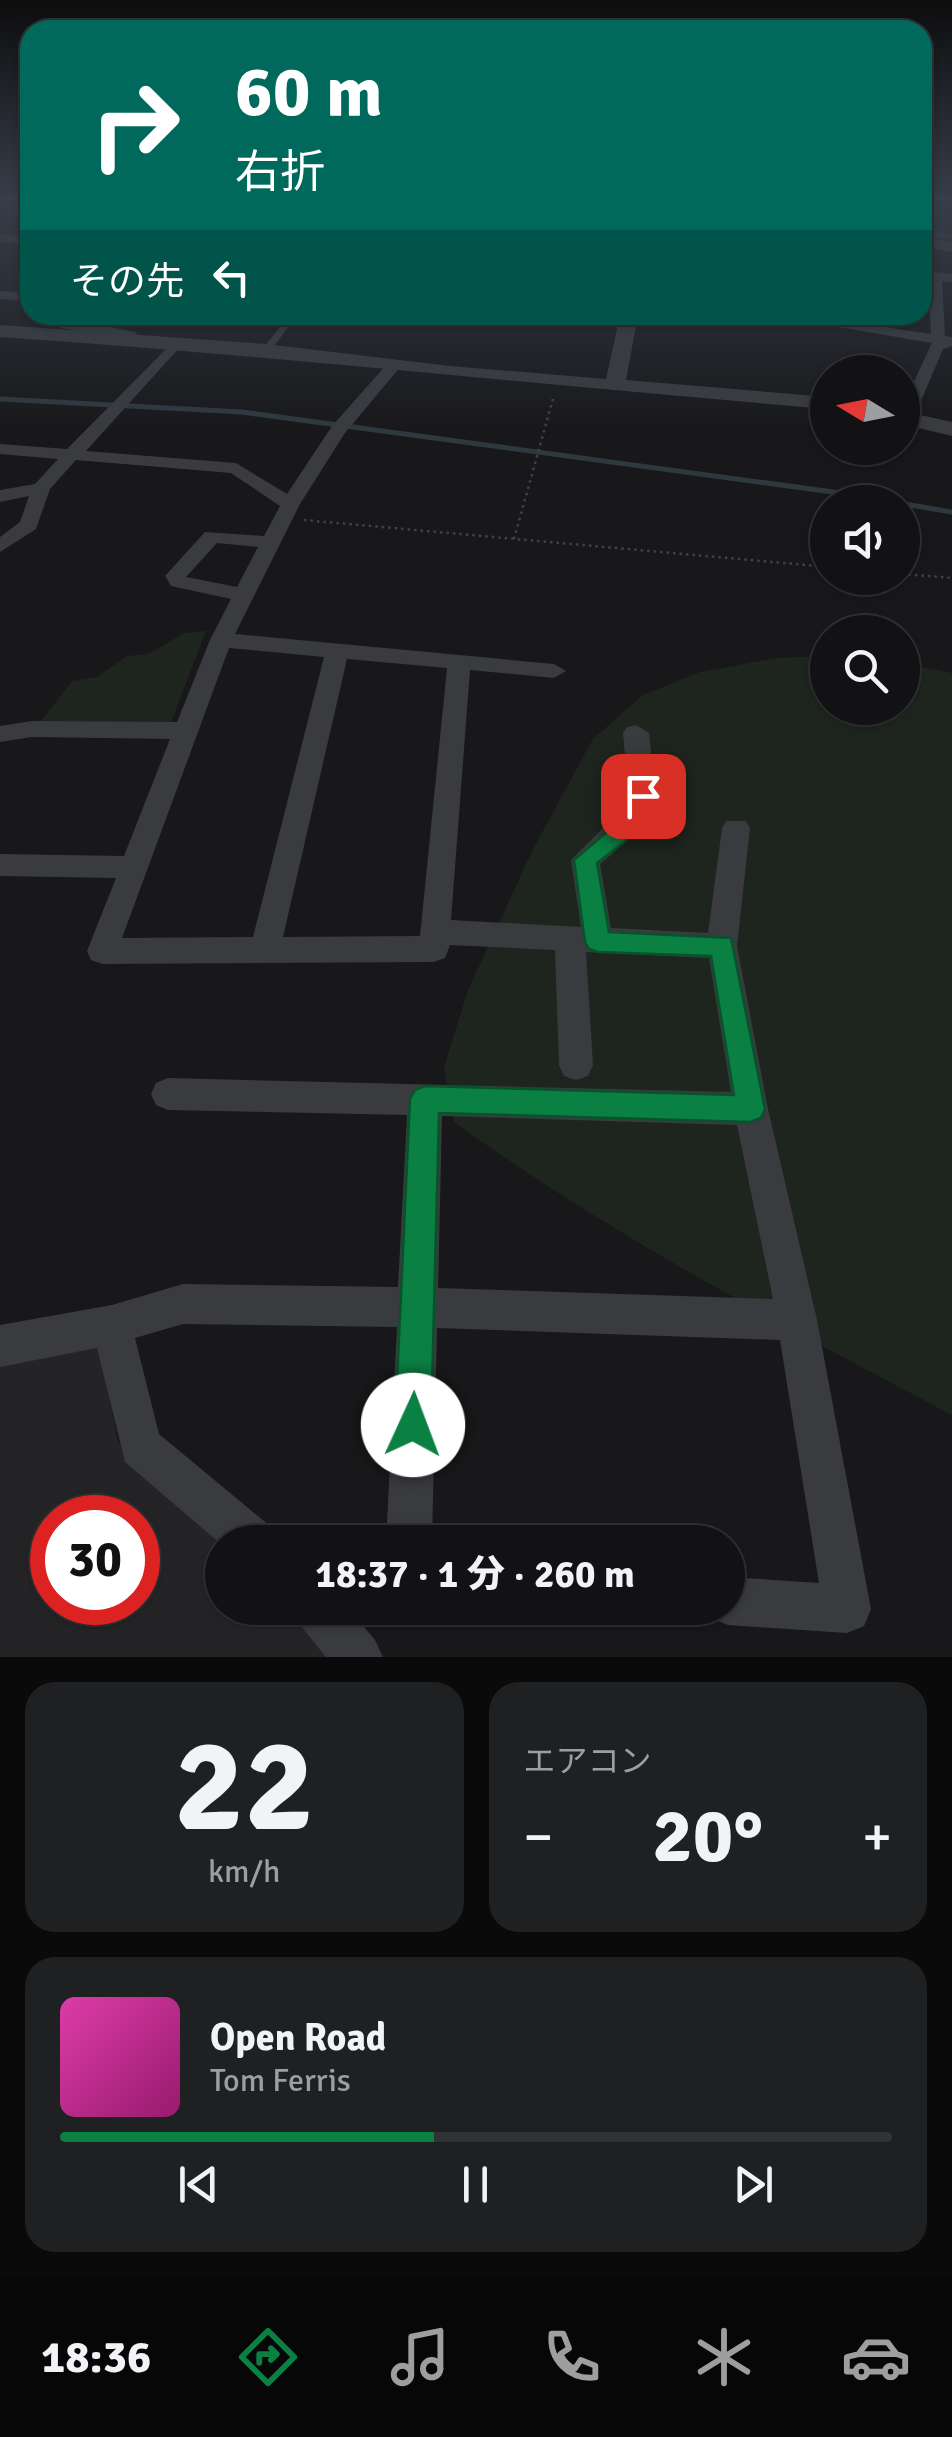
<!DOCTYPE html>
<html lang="ja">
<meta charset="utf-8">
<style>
:root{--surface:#121214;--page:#1f2022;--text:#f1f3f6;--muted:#9c9ea0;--line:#313234;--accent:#0b8043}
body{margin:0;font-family:Signika,"Noto Sans JP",sans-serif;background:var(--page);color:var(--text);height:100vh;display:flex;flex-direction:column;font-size:38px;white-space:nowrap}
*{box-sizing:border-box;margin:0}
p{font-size:32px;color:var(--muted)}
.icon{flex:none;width:55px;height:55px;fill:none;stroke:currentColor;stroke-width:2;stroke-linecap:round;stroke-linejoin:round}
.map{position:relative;height:1657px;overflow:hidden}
.details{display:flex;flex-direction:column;gap:25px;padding:25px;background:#0a0a0b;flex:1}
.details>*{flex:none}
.guide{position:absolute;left:20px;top:20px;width:912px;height:305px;border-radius:30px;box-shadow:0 2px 8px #0004,0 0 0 2px var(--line);background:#00695c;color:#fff;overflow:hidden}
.needle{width:65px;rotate:280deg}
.buttons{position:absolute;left:810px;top:355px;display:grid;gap:20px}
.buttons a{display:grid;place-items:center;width:110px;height:110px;border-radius:50%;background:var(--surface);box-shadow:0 2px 8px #0004,0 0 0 2px var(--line);font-size:50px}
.speed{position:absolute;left:30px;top:1495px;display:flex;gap:20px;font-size:50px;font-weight:700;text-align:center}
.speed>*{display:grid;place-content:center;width:130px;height:130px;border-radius:50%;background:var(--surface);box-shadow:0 2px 8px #0004,0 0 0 2px var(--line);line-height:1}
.speed .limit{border:15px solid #d22;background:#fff;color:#111}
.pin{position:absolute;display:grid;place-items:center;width:85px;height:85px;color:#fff;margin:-42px;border-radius:20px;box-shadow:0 5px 15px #0006}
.me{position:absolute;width:110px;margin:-55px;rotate:2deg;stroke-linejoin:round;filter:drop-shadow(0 0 8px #0008)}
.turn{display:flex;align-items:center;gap:35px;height:210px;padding:0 50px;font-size:45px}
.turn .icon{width:130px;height:130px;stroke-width:2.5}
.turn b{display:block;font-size:70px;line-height:85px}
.then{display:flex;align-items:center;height:95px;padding:0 50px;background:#0003;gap:20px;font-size:38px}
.big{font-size:75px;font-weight:800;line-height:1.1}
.details .card{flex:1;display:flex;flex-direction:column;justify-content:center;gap:15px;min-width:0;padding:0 35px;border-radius:30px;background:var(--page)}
.details .dial{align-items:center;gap:0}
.dial b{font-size:130px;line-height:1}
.song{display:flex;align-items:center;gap:30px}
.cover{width:120px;height:120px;border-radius:15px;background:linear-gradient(135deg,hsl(320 70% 55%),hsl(320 70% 35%))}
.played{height:10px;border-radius:5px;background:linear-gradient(90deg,var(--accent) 45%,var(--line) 45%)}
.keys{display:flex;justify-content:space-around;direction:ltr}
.heat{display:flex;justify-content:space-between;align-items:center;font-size:55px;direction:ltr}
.details .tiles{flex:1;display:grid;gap:25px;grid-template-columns:1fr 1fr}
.card:last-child{grid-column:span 2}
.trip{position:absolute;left:205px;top:1525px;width:540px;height:100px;border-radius:50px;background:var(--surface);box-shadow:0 2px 8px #0004,0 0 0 2px var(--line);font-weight:800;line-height:100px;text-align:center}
.menu{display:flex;height:160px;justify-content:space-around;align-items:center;background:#070708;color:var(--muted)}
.menu .icon{width:70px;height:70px}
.menu .current{color:var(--accent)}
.menu b{font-size:45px;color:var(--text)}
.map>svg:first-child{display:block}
.built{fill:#242427;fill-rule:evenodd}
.green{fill:#1e251e}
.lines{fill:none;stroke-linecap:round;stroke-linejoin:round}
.stream{stroke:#2e393e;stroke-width:5}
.path{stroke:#3f4246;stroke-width:2.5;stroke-dasharray:2.5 4;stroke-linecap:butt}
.service{fill:#393b3f;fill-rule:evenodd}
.minor{fill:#393b3f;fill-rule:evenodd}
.tertiary{fill:#393b3f;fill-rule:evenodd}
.route{fill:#0b8043;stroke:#07532c;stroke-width:2.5}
</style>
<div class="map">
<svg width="952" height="1657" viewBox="0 0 952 1657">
<rect width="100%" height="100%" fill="#18181a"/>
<path class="built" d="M99,1348l19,94 104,101v65h67l53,49h-342v-292zM52,1518h86v84h-86z"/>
<g class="green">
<path d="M952,200v45l-29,-6 -1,-38z"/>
<path d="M206,631l-36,94 -129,-4 31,-40 25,-4 30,-21 22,-2 35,-21z"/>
<path d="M827,656l1,52h74l1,-45 49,10v742c-170,-90 -341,-180 -498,-293l-10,-55 24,-77 65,-141 60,-110 50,-44 57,-23 77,-14z"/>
</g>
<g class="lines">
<path class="stream" d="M0,399l242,13 591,80 119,20"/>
<g class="path">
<path d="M922,204l10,-4"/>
<path d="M304,520l524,47"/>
<path d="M514,539l40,-144"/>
<path d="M902,574l50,4"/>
</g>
<g class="service">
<path d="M922,231l30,4v4l-30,-4z"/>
<path d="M290,315h8l-29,37h-6v-4z"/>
</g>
<g class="minor">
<path d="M0,234l30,3v8l-30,-3z"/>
<path d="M935,272l17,2v8l-10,-1 3,55 7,1v9l-9,3 -31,73h-10v-15l30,-64 -164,-28h36l127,19 -3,-58z"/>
<path d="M0,291l30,2v8l-30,-2z"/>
<path d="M52,315l83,17 7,9 -7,4 -10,-6 -64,-11z"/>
<path d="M175,340l7,4 -2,3 -94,104 150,12 51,31 45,-68 56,-63 13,3 -56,67 -45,71 -65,130 319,30 12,7 -12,7 -84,-8 -19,250 130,7 -10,-67 53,-53 3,-28 -4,-46 4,-6 9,-2 13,8c8,68 6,87 -49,131l11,64 97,5 14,-105 4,-7h20l4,7 -13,118 31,163 49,211 54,289 -7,17 -17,7 -119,-8 -17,-7 -4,-10h21v-31l91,6 -39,-243 -343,-12 -5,214h-46l11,-215 -214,-3 -48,14 24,96 111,92 7,16 -55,3 -97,-83 -28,-114 -97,19v-42l112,-20 71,-21 215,3 9,-172 -239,-5 -12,-5 -5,-11 5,-11 12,-5 563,14 -22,-134 -123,-6 7,113 -5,11 -12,4 -12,-4 -5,-11 -4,-115 -105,-5 -5,13 -11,4 -332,2 -11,-4 -4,-9 29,-73 -116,-2v-22l124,2 46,-117 -138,-2 -32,5v-16l32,-5 145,1 33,-82 21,-41 -60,-13 -6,-10 40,-44 59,4 16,-30 -49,-33 -155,-13 -26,29 -14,40 -36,23v-15l20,-15 9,-26 -29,6v-12l35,-6 23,-25 -58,-5v-10l67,5zM217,543l41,4 -21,40 -51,-10zM229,648l95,9 -71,280 -131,1zM347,659l100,9 -27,268 -137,1zM442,1116l295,9 36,174 -335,-11z"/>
<path d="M293,1608h55l27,32 8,17h-57l-26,-32z"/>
</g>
<g class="tertiary">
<path d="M922,237l30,5v10l-30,-5z"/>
<path d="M620,315h18l-12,65 202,17v12c-277,-23 -552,-53 -828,-72v-12l266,19 184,22 156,13z"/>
<path d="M902,411l50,11v14l-50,-12z"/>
</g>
</g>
<linearGradient id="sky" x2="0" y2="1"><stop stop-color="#0d0d0e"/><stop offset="0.46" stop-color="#373d49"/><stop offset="1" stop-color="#373d49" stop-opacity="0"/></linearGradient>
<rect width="952" height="432" fill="url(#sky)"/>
<path class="route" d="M643,789l11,7 -17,36 -40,31 12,69 122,6 34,171 -4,9 -11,4 -311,-9 -8,312 -6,13 -12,5 -13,-5 -5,-13 15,-326 5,-9 10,-4 309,9 -23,-139 -113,-4 -9,-3 -4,-7 -11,-82 46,-39 15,-30z"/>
</svg>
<div class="buttons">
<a><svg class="needle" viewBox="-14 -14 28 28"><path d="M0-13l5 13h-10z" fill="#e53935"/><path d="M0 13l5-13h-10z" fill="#9c9ea0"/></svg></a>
<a><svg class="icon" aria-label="sound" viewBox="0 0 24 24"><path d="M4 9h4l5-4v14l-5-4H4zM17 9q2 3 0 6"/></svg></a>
<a><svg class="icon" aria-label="search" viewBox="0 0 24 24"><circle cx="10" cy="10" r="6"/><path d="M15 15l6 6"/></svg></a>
</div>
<div class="speed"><div class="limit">30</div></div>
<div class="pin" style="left:643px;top:796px;background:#d93025"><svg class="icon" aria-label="arrive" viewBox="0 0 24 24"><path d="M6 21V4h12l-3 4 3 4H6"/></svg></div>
<svg class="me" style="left:413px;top:1425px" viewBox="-20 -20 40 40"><circle r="19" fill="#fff"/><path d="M0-13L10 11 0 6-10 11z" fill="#0b8043"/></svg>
<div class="trip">18:37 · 1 分 · 260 m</div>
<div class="guide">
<div class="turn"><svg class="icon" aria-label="right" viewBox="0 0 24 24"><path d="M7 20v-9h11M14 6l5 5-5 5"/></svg><div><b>60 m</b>右折</div></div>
<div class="then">その先<svg class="icon" aria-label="left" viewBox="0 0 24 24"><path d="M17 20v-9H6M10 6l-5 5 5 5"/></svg></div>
</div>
</div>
<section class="details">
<div class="tiles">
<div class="card dial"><b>22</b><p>km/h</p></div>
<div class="card"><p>エアコン</p>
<div class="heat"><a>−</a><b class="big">20°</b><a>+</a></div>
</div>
<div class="card">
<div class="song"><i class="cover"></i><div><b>Open Road</b><p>Tom Ferris</p></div></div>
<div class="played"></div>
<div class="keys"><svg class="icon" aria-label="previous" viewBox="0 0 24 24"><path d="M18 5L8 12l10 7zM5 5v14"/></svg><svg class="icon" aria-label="pause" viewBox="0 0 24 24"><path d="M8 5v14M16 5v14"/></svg><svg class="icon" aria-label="next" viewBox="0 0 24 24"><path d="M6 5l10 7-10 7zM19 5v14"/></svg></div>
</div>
</div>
</section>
<nav class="menu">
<b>18:36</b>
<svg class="icon current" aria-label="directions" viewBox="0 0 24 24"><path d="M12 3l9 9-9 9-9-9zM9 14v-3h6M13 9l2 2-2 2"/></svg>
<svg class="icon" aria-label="music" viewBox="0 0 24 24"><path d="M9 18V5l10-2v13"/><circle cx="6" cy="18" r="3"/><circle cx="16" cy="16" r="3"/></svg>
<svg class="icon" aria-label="phone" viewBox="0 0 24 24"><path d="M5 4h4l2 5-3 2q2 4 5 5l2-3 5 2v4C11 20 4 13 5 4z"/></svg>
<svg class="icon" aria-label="climate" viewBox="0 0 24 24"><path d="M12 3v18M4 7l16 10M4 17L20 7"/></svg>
<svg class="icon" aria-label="car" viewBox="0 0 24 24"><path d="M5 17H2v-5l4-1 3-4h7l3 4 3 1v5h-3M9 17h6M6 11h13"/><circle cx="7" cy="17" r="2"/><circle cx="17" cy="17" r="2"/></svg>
</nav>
